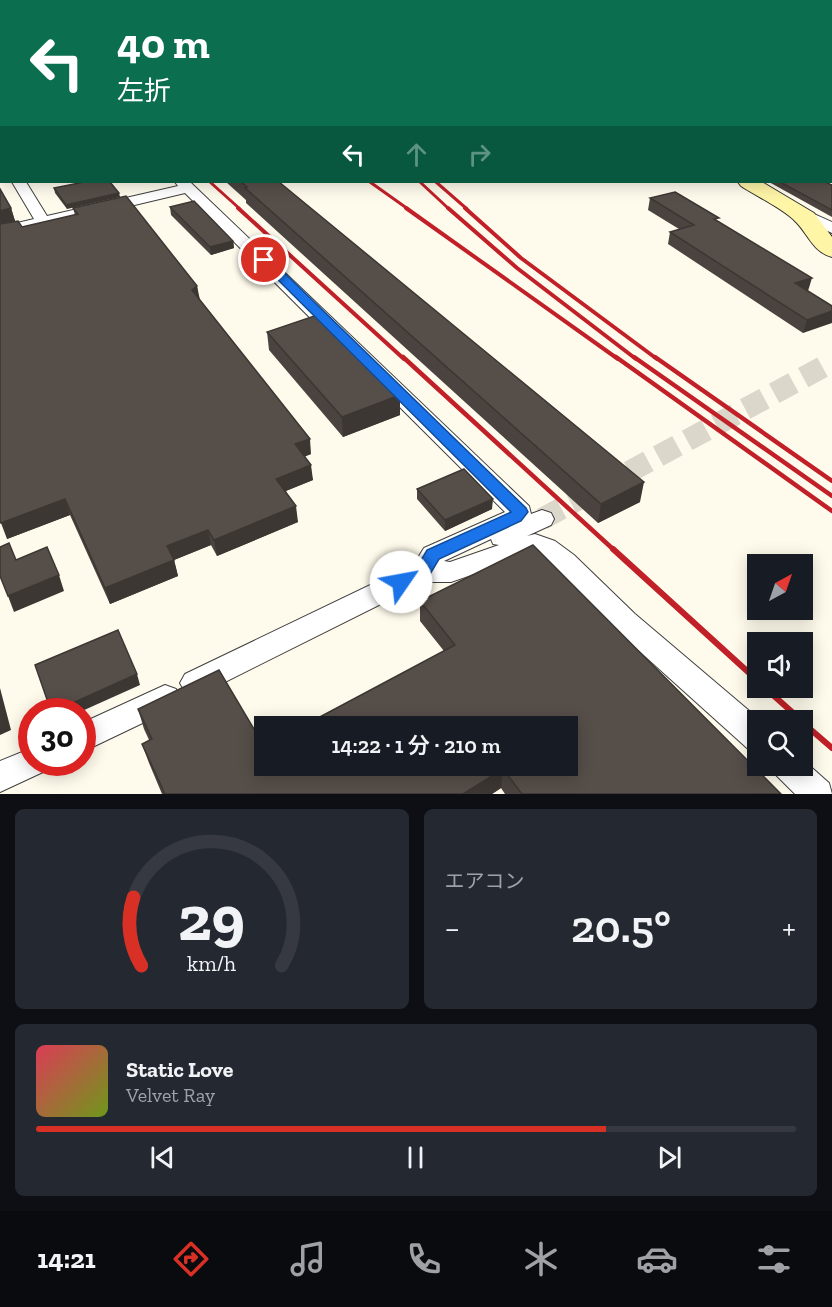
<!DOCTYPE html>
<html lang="ja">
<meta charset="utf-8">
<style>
:root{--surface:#171b24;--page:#242831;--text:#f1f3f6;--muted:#9ea1a6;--line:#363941;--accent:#d93025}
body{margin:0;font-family:"Zilla Slab","Noto Sans JP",serif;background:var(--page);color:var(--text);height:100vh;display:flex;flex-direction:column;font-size:22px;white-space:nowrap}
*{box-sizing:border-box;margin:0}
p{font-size:20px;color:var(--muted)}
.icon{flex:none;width:33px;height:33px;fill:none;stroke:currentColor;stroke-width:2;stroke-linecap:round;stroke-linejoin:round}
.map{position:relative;height:794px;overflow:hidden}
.drawer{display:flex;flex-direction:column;gap:15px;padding:15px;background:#0d0f14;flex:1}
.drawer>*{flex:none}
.top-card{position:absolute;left:0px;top:0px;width:832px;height:183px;box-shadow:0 3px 15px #0003;background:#0b6e4f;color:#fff;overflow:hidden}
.needle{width:39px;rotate:40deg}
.tools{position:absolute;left:747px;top:554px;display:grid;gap:12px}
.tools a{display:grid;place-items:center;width:66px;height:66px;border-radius:0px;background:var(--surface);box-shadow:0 3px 15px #0003;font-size:30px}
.speed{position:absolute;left:18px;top:698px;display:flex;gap:12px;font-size:30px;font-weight:700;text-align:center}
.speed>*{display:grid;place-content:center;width:78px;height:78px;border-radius:50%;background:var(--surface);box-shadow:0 3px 15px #0003;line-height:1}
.speed .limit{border:9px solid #d22;background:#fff;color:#111}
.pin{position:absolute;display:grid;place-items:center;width:51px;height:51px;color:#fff;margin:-26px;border:3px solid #fff;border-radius:50%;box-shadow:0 2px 6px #0007}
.me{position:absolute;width:66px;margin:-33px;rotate:57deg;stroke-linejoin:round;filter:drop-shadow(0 0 4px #0008)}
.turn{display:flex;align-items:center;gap:21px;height:126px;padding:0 18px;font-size:27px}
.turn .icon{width:78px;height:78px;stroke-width:2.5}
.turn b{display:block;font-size:42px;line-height:51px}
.lanes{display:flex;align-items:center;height:57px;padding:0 18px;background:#0003;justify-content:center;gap:30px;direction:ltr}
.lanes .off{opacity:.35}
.big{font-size:45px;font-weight:600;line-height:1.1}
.drawer .widget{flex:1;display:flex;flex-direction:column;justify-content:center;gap:9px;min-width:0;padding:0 21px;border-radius:9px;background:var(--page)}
.drawer .dial{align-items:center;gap:0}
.dial svg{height:156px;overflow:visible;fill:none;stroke:var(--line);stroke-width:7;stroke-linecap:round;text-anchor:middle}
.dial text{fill:var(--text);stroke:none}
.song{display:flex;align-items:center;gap:18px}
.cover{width:72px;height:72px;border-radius:9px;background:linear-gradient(135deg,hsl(350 70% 55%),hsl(80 70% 35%))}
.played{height:6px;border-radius:3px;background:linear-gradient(90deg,var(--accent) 75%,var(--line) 75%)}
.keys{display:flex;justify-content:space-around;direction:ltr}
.heat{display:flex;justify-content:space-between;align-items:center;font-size:33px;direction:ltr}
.drawer .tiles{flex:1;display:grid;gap:15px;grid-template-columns:1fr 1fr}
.widget:last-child{grid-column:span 2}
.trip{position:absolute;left:254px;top:716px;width:324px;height:60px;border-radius:0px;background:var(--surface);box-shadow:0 3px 15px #0003;font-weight:600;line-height:60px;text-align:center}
.tabs{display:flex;height:96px;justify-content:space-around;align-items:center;background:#090b0e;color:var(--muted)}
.tabs .icon{width:42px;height:42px}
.tabs .on{color:var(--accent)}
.tabs b{font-size:27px;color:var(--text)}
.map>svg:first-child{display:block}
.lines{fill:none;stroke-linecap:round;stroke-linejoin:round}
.street-tunnel{stroke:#dbd7cb;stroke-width:22;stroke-dasharray:22 11;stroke-linecap:butt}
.street-casing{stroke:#404040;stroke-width:2}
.secondary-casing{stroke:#2f2f2f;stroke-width:2}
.primary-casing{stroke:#1e1e1e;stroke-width:2}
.street{fill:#fff;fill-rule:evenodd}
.secondary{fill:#fff5a7;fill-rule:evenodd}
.primary{fill:#fdd65e;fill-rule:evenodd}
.rail-far4{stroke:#c12028;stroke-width:2}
.rail-far3{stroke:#c12028;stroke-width:3}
.rail-far2{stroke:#c12028;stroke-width:4}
.rail-far1{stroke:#c12028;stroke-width:4.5}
.rail{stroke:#c12028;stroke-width:6}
.wall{fill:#4a433f}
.shaded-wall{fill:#3c3733}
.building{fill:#564e49;stroke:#3c3733;stroke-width:1.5}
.route{fill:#1a73e8;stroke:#114b97;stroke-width:1.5}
</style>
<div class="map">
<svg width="832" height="794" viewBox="0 0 832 794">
<rect width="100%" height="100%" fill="#fffbec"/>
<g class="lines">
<path class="street-tunnel" d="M542,519l290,-157"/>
<g class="street-casing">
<g id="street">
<path d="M414,0h13l1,2h-13z"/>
<rect x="831" y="77" width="1" height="8"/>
<rect x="831" y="159" width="1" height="8"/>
<path d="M832,179v9l-12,-6h11z"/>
<path d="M12,182h14l21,34 131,-30 -3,-4h15l339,324 2,8 11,-4 9,3 3,6 -3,6 -24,11 8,-2 20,7 19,14 61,59 125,106 -2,32 -11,-4 -131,-118 -60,-62 -22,-15 -83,29h-26l-220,110 -10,4 -10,-4 -5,-9 5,-9 229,-110 10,-16 81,-36 -320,-319 -185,44v-10l34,-8zM491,539l2,5 6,1 -49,17 -6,-1z"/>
<path d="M796,206l36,16v11l-42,-19 -2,-3z"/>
<path d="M165,685l11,4 4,9 -4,9 -94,45v-29z"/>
<path d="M32,748v14h16l-5,10 -43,20v-31z"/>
<path d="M802,759l27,24 3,11h-37l-19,-19 -5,-10h31z"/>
</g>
</g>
<g class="secondary-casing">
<g id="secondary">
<rect x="831" y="142" width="1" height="12"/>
<path d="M738,182h24l52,31 18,24v20c-19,-5 -24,-23 -36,-35 -12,-13 -40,-26 -55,-36z"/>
</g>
</g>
<g class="primary-casing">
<rect id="primary" x="831" y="87" width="1" height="12"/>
</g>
<use href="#street" class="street"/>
<use href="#secondary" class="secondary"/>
<use href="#primary" class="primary"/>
<g class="rail-far4">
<path d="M98,0l3,2"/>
<path d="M203,0l3,2"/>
<path d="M230,0l3,2"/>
<path d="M373,0l5,2"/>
<path d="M393,0l6,2"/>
</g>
<g class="rail-far3">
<path d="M210,182l30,27"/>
<path d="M370,182l38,27"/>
<path d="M420,182l29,27"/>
<path d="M436,182l31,27"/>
</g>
<g class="rail-far2">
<path d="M238,208l166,151"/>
<path d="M406,208l212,151"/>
<path d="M448,208l69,60 119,91"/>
<path d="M465,208l56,50 136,101"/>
</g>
<g class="rail-far1">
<path d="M403,357l211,193"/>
<path d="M616,357l216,154"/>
<path d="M634,357l198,139"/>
<path d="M655,357l177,124"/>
</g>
<g class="rail">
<path d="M613,549l145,132"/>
<path d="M764,687l37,33"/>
<path d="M802,722l30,26"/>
</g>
</g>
<g class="wall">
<path d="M431,0h401v37h-1v-35h-392z"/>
<path d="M84,182l-17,27 -12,-16 -1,-5z"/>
<path d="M226,182h53l361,320 -42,21 -352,-320v-3z"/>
<path d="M769,182h56l7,3v32z"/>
<path d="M650,198l68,23 90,70h-1l25,15 -29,27 -135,-89 2,-12 9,-3 -31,-19z"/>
<path d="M170,207l63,34 1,7 -23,7 -40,-40z"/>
<path d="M11,208l4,13 7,6 53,-12 -2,-7 124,78 2,14 112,154 -6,2 8,24 -27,11 12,31 -81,34 -6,-11 -37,15 4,16 -68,28 -40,-89 -63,24z"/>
<path d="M267,332l133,83 -57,22 -74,-87z"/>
<path d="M417,489l75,20 -47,22 -28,-32z"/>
<path d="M420,601l361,193h-276l-4,-6 -9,6h-330l-13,-31 -7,-19 7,-4 -5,-11 -6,-20 126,37 180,-95 -24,-30z"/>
</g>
<g class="shaded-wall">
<path d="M2,155v13l-2,1v-13z"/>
<path d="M119,193l1,4 -53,12 -1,-4z"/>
<path d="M11,208l4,13 -15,4v-14z"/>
<path d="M233,241l1,7 -23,7 -1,-8z"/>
<path d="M812,278l-4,13 -17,6 4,-14z"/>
<path d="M197,286l3,14 -6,4 -2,-14z"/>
<path d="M832,311v12l-29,10 4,-13z"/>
<path d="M400,395v20l-57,22 -1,-20z"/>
<path d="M310,439l1,15 -14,6 -2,-16z"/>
<path d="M311,465l2,15 -35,14 -2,-15z"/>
<path d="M644,482l-4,20 -42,21 3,-19z"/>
<path d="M65,499l5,16 -63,24 -6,-16z"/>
<path d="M493,499l-1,10 -47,22v-11z"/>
<path d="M296,506l2,16 -81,34 -3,-16z"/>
<path d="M208,530l3,15 -37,15 4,16 -68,28 -5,-16 62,-42z"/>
<path d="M59,575l5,16 -50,21 -6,-16z"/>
<path d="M137,674l3,11 -58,26h-27z"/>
<path d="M0,688l11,42 -11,5z"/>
<path d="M503,769l-2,19 -9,6h-29z"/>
</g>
<g class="building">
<path d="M455,0h39l1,2h-25z"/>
<path d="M498,0h334v16h-1v-14h-328z"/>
<path d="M0,5h2v150l-2,1 1,-23h-1v-21l1,-4 -1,-1v-66h1v-10h-1z"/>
<path d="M831,39h1v32l-1,4z"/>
<rect x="831" y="97" width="1" height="38"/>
<path d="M84,182h26l9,11 -53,12 -12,-17z"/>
<path d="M241,182h38l365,300 -43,22 -356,-316 2,-1z"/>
<path d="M780,182h45l7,3v25z"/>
<path d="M0,189l11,19 -11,3z"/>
<path d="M675,192l44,26 -5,1 98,59 -17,5 37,23v5l-25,9 -137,-88 24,-7 -44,-27z"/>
<path d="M126,196l71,90 -5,4 118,149 -15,5 16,21 -35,14 20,27 -82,34 -6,-10 -41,16 7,14 -69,28 -40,-89 -64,24 -1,-2v-297l18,-3 4,6 56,-13 -5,-6z"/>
<path d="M194,201l39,40 -23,6 -40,-40z"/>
<path d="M320,314l80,81 -58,22 -75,-85z"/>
<path d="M464,469l29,30 -48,21 -28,-31z"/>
<path d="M9,543l7,17 31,-13 12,28 -51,21 -8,-20v-29z"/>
<path d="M533,545l248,249h-259l-19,-25 -40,25h-298l-23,-50 10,-5 -14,-30 81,-39 45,76v19h303v-39h-264l152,-81 -35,-44z"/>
<path d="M118,630l19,44 -82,37h-4l-16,-46z"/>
</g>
<path class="route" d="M260,257h8l258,251 2,4 -7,9 -82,38 -10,17 -28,13 -6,-2 -2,-5 2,-5 22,-10 10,-17 84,-38 -251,-250z"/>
</svg>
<div class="tools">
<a><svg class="needle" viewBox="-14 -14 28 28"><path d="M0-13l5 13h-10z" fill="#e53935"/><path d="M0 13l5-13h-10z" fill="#9ea1a6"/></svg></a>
<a><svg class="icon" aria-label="sound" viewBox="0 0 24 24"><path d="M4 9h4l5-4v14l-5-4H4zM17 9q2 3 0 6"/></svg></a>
<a><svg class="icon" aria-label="search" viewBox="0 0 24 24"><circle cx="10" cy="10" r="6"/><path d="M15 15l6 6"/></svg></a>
</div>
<div class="speed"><div class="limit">30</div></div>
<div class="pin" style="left:264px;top:260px;background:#d93025"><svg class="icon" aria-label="arrive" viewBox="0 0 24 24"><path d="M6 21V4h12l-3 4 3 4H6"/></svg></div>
<svg class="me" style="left:401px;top:582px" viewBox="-20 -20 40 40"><circle r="19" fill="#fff"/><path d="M0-13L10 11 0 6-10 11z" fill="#1a73e8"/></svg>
<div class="trip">14:22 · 1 分 · 210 m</div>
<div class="top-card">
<div class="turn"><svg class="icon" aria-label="left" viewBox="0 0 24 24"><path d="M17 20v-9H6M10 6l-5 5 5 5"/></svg><div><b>40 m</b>左折</div></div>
<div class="lanes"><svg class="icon" aria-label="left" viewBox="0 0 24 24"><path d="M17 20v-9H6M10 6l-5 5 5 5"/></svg><svg class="icon off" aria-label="ahead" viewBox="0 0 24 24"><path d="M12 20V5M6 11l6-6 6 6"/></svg><svg class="icon off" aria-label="right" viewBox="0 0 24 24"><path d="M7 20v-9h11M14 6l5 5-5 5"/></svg></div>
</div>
</div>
<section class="drawer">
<div class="tiles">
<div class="widget dial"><svg viewBox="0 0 100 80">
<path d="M14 69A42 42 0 1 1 86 69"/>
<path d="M14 69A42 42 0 0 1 10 34" stroke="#d93025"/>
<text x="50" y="56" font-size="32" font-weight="700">29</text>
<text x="50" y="72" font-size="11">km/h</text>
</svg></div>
<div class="widget"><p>エアコン</p>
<div class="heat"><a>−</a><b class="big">20.5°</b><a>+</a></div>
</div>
<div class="widget">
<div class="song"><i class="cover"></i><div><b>Static Love</b><p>Velvet Ray</p></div></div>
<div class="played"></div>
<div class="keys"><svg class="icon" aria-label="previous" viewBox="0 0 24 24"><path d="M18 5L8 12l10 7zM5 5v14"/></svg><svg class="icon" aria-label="pause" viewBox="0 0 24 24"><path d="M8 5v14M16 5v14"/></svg><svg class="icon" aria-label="next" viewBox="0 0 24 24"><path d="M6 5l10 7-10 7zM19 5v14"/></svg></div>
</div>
</div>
</section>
<nav class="tabs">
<b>14:21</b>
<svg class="icon on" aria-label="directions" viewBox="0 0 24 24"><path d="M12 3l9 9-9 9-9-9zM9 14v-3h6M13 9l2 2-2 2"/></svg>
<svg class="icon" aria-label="music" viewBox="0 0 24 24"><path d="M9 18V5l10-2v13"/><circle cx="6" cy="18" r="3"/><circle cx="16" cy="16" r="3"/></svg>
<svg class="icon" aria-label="phone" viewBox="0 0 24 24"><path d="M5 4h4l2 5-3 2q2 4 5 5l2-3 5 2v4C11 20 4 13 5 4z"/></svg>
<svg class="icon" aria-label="climate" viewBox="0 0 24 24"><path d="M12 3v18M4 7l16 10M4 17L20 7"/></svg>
<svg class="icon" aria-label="car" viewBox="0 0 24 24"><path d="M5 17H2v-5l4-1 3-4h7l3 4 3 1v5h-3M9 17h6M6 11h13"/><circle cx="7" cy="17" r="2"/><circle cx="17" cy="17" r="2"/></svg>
<svg class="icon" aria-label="filters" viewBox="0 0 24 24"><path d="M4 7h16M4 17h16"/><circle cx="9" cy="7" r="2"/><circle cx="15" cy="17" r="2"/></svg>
</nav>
